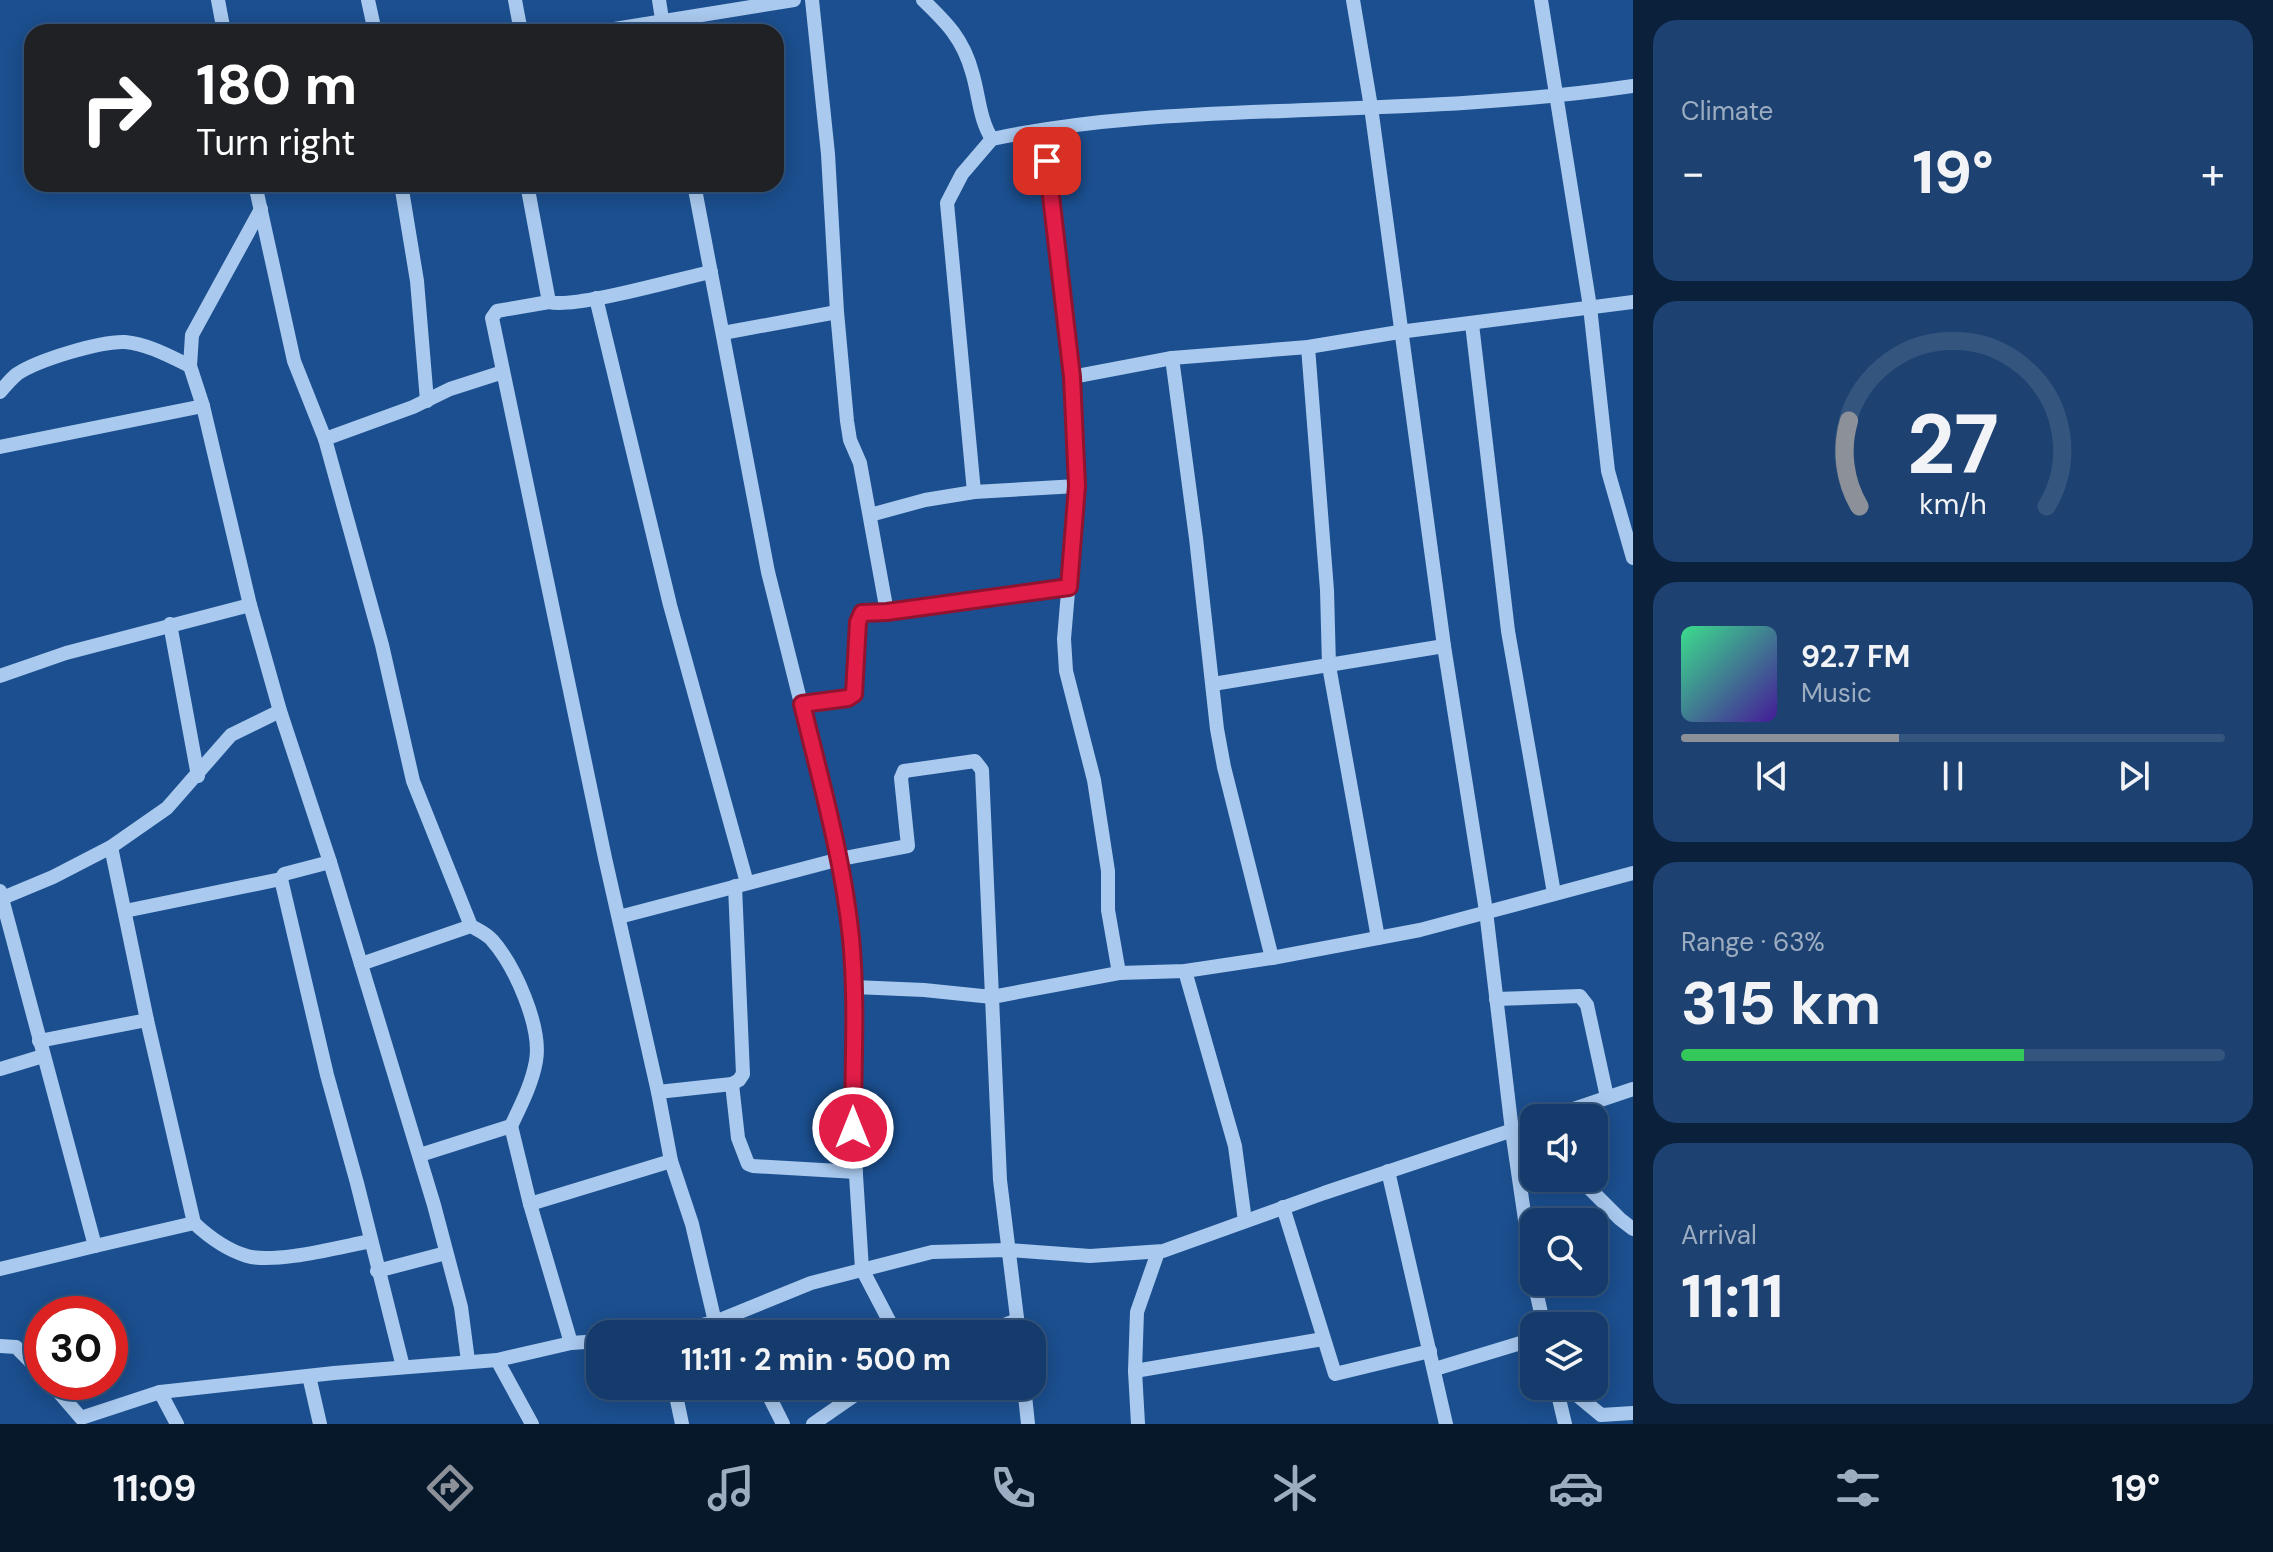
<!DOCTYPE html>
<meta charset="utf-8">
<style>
:root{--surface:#143b6b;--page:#1d4271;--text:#f1f3f6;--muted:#9dadc1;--line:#33557e;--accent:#8c9099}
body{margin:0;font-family:"DM Sans",sans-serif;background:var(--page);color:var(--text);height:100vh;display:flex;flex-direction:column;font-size:30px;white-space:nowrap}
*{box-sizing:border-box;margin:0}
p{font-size:26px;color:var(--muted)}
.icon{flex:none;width:44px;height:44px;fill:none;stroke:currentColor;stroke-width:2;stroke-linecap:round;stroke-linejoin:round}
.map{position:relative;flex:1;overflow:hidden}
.drawer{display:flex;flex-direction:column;gap:20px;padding:20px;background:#0b203b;width:640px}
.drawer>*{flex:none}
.hud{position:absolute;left:24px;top:24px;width:760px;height:168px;border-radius:24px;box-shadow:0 4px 20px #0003,0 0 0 2px var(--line);background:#202124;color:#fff;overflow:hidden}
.controls{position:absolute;left:1520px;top:1104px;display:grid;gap:16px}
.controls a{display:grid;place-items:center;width:88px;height:88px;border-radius:16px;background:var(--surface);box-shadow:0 4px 20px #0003,0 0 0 2px var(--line);font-size:40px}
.speed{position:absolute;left:24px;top:1296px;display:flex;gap:16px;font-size:40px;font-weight:700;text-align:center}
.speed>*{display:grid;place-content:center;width:104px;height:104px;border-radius:50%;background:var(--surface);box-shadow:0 4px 20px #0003,0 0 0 2px var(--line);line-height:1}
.speed .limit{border:12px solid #d22;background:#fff;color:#111}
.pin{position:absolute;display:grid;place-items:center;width:68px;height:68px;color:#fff;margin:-34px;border-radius:16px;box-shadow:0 4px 12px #0006}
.me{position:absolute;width:88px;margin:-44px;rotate:0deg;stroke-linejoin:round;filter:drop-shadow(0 0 6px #0008)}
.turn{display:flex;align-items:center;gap:28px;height:168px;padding:0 40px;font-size:36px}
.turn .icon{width:104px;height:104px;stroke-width:2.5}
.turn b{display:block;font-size:56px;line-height:68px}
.big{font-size:60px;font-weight:700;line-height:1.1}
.drawer .card{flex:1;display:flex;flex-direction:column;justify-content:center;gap:12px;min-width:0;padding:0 28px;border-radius:24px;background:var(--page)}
.drawer .dial{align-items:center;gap:0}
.dial svg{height:208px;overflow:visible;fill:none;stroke:var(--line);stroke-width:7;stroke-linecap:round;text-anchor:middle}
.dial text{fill:var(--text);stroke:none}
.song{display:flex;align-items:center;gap:24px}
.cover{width:96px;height:96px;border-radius:12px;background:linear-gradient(135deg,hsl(150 70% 55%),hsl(260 70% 35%))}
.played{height:8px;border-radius:4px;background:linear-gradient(90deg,var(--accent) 40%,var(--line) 40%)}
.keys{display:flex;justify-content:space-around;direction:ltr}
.heat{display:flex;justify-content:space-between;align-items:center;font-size:44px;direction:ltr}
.charge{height:12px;border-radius:6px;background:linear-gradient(90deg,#34c759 63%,var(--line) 0)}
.trip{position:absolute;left:586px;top:1320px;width:460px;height:80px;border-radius:24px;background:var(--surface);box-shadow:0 4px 20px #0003,0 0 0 2px var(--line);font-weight:700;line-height:80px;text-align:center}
.menu{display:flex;height:128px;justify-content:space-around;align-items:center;background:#08182b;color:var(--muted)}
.menu .icon{width:56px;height:56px}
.menu .selected{color:var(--accent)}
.menu b{font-size:36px;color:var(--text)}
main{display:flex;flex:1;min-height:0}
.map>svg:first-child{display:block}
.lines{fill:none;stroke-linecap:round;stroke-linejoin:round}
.minor{stroke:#a9c9ee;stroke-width:14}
.route-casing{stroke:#92132f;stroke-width:20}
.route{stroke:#e11d48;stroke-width:14}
</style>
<main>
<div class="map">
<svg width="1633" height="1424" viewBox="0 0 1633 1424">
<rect width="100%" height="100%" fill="#1b4f8f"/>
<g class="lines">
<g class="minor">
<path d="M218,0l6,32"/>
<path d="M368,0l7,32"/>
<path d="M515,0l6,32"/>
<path d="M659,0l5,32"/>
<path d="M812,0l16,154 9,158 10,109 3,19 10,23 27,149"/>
<path d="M923,0c24,23 40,39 49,72 7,22 7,47 20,67 102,-22 209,-25 314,-29 109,-4 219,-8 327,-24"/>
<path d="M1353,0l18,107 73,539 42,265 26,220 22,150"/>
<path d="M1541,0l49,307 18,164 25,87"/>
<path d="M596,32l198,-32"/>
<path d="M1043,131l29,246 5,109 -13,153 2,32 28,109 14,91v39l11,63"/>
<path d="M255,184l39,177 31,78 57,206 31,136 58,145 -110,38"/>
<path d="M401,184l16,97 10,120"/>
<path d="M527,184l22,118"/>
<path d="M261,209l-69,126 -2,31 13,40 47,199 30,106 50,151 104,343 27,102 7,54"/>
<path d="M596,298l74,307 77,278"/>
<path d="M1472,324l36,307 46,262"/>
<path d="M723,333l114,-21"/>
<path d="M1308,347l19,243 2,76 49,272"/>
<path d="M1172,358l24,180 21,191 7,38 48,191"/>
<path d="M1072,377l100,-19 136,-11 91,-15 234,-30"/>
<path d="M0,392c5,-6 11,-13 17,-18 21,-14 83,-33 108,-32 23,2 46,15 65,24"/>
<path d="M325,439l88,-32 37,-18 53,-17"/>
<path d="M0,447l203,-41"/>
<path d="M974,492l-27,-289 15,-29 30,-35"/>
<path d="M870,515l55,-15 49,-8 103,-6"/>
<path d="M170,624l28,152"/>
<path d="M0,676l66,-23 184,-48"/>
<path d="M1213,684l231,-38"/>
<path d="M802,704l46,-6 6,-4 4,-72 4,-9 25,-1 182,-25"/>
<path d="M975,761l7,9 10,227 -68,-7 -70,-3 -3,-50 -11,-78 68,-13 -7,-68 3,-7z"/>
<path d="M111,847l36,173"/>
<path d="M281,879l46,196 30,108 46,184"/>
<path d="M0,891l95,355 99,-23c15,14 33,27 53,33 29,8 92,-9 124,-15"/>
<path d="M0,899l53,-22 58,-30 56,-39 64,-73 49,-24"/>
<path d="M125,911l156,-32 3,-5 46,-12"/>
<path d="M619,917l221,-58 -72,-287 -74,-388"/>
<path d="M471,926c7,4 16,8 21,14 23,26 50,87 44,121 -4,23 -15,44 -25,65"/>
<path d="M1185,971l50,175 10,75"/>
<path d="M854,987l-1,141 9,141 34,65"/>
<path d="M1496,999l84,-3 7,9 20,92"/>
<path d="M39,1041l108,-21 47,203"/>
<path d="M0,1069l43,-13"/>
<path d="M732,1084l6,54 10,26 5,2 103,6"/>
<path d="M658,1092l-53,-234 -113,-540 5,-7 52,-9c26,7 128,-23 162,-30"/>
<path d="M1547,1118l86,-29"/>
<path d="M420,1155l91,-29 19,78"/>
<path d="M1388,1171l58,253"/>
<path d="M1579,1178l41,41 13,10"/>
<path d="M1283,1207l52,167 95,-23"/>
<path d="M0,1269l95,-23"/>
<path d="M377,1271l69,-18"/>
<path d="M1534,1282l10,44"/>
<path d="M730,1317l9,17"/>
<path d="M715,1322l-23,-98 -21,-63 -13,-69 74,-8 7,-4 4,-6 -8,-188"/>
<path d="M661,1334l54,-12 96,-39 121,-31 76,-2 82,6 73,-5 161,-58 210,-70"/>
<path d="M981,1334l36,-14"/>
<path d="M1019,1334l-19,-154 -8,-183 127,-24 66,-2 87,-13 148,-28 213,-57"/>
<path d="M571,1343l-41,-139 141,-43"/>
<path d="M0,1346l16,1 26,26"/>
<path d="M497,1360l35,64"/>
<path d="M1435,1369l99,-30"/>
<path d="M1135,1371l188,-32"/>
<path d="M309,1376l11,48"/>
<path d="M50,1382l31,36 79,-26 174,-19 163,-13 74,-17 29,-2"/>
<path d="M674,1386l8,38"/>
<path d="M764,1386l19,38"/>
<path d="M1024,1386l4,38"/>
<path d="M1556,1386l9,38"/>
<path d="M1566,1386l35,29 32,-2"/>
<path d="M160,1392l17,32"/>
<path d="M813,1424l55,-38"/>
<path d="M1138,1424l-3,-53 2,-59 21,-60"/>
</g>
</g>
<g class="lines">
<g class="route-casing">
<path id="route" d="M853,1128c0,-63 4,-127 -2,-190 -8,-79 -30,-156 -49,-234l46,-6 6,-4 4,-72 4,-9 25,-1 182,-25 8,-101 -5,-109 -25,-216"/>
</g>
<use href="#route" class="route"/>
</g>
</svg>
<div class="controls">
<a><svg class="icon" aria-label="sound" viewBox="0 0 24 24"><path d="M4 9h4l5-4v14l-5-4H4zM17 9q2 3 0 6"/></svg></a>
<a><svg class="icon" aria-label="search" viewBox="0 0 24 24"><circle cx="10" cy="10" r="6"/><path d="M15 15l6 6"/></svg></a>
<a><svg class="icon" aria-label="layers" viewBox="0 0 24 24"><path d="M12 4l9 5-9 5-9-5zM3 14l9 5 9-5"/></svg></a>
</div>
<div class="speed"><div class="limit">30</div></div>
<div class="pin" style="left:1047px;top:161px;background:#d93025"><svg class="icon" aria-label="arrive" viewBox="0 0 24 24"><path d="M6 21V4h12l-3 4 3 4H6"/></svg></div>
<svg class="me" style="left:853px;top:1128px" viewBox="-20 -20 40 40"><circle r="17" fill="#e11d48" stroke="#fff" stroke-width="3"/><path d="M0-11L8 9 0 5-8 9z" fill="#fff"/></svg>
<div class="trip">11:11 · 2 min · 500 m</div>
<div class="hud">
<div class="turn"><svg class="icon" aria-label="right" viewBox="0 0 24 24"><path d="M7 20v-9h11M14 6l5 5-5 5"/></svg><div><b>180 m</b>Turn right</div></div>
</div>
</div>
<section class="drawer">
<div class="card"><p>Climate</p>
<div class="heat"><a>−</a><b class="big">19°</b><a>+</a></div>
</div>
<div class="card dial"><svg viewBox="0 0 100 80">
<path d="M14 69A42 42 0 1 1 86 69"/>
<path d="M14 69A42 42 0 0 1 10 36" stroke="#8c9099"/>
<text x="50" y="56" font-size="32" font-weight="700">27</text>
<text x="50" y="72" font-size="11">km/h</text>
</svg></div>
<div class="card">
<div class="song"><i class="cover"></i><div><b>92.7 FM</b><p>Music</p></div></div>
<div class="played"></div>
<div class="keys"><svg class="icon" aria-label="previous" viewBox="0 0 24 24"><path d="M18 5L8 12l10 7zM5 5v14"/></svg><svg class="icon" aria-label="pause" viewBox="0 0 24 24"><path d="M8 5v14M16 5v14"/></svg><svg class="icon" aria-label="next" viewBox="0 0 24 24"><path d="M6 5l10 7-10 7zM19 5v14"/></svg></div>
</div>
<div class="card"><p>Range · 63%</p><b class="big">315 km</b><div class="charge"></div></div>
<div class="card"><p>Arrival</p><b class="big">11:11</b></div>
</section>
</main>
<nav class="menu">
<b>11:09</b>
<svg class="icon selected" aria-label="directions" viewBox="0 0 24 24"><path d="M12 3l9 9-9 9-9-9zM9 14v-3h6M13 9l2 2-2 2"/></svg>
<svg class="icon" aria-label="music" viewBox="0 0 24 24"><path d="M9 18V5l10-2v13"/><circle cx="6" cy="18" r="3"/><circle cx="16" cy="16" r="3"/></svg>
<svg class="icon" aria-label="phone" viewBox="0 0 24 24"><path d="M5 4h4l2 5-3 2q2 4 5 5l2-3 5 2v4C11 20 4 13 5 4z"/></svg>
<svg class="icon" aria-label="climate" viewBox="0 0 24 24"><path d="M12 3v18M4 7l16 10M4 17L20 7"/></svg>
<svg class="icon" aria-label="car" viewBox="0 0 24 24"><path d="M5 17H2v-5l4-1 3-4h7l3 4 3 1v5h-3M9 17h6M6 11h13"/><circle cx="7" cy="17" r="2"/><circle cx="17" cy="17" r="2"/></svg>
<svg class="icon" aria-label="filters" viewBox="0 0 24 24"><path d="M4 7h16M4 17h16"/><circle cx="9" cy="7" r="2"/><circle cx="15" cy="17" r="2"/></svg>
<b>19°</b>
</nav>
